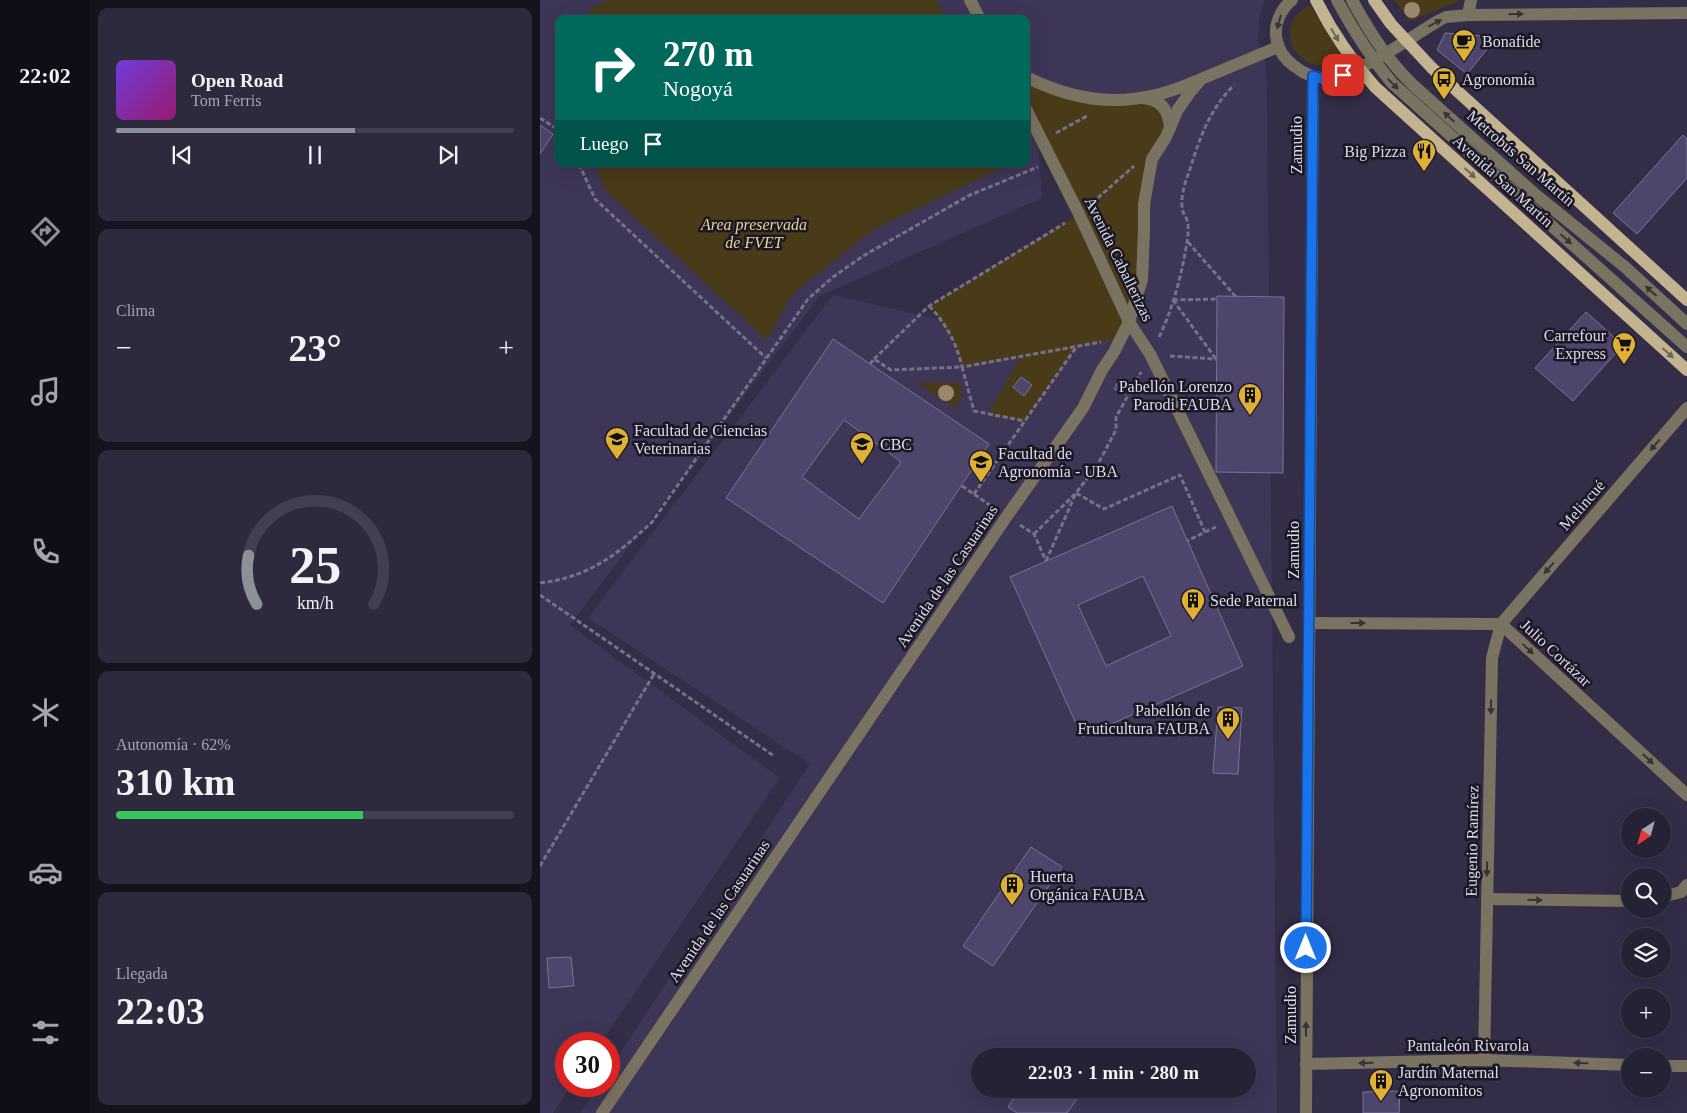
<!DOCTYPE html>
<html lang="es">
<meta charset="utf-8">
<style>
:root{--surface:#262236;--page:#2e2a3e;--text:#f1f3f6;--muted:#a4a4ad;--line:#423f51;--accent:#8c9099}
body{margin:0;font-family:Georgia,serif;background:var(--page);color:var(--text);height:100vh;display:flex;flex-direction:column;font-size:19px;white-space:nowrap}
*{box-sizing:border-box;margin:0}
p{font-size:16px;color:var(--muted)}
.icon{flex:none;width:28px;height:28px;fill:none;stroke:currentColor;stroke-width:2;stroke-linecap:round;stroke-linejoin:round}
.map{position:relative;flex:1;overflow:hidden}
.sheet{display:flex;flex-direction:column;gap:8px;padding:8px;background:#15131e;width:450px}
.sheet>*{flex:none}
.top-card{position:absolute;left:15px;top:15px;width:475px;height:152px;border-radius:10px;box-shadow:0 5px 20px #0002,0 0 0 1px var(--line);background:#00695c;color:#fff;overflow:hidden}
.needle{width:32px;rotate:216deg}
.tools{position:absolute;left:1081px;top:808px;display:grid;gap:10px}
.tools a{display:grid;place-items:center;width:50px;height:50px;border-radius:50%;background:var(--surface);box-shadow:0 5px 20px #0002,0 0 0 1px var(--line);font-size:25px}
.speed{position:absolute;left:15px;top:1032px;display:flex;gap:10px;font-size:25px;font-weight:700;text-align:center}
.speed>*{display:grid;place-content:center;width:65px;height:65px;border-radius:50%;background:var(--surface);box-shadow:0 5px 20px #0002,0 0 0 1px var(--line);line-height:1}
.speed .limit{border:8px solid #d22;background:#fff;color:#111}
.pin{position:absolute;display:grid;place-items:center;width:42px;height:42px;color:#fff;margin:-21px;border-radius:10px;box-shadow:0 2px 8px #0006}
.me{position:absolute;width:55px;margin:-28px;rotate:0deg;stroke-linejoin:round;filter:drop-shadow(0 0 4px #0008)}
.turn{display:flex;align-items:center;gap:18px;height:105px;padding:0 25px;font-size:22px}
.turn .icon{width:65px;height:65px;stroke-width:2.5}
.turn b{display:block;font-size:35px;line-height:42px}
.then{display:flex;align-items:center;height:48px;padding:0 25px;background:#0003;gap:10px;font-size:19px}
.big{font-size:38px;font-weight:800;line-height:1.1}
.sheet .tile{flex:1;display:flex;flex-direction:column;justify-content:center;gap:8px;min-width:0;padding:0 18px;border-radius:10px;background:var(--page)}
.sheet .dial{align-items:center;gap:0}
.dial svg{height:130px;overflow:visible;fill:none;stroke:var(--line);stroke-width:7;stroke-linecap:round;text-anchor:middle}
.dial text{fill:var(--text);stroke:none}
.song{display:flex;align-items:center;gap:15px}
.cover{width:60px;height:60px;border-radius:8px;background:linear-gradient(135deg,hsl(260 70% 55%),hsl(320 70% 35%))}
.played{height:5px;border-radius:2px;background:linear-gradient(90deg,var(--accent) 60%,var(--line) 60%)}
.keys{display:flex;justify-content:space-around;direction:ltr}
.heat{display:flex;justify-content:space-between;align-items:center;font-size:28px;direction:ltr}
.charge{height:8px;border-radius:4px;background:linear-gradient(90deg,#34c759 62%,var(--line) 0)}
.trip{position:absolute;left:431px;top:1048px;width:285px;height:50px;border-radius:25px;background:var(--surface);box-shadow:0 5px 20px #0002,0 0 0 1px var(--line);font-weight:800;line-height:50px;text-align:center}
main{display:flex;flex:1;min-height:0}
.tab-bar{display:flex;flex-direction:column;width:90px;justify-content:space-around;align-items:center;background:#0f0e16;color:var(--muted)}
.tab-bar .icon{width:35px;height:35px}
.tab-bar .selected{color:var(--accent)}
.tab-bar b{font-size:22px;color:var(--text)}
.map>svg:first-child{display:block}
.built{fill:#3d3657;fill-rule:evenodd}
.green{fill:#493b18}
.building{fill:#4d456b;stroke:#797493;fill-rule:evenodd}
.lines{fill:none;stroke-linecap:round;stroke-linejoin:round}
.path{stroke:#767188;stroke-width:3;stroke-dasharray:5 2.5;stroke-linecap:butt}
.minor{stroke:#7b7361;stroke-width:12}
.major{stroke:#c3b38e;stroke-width:12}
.tree{fill:#9a876e}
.oneway{fill:#373336}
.oneway2{fill:#6e6659}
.route-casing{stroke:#114b97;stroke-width:12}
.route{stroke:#1a73e8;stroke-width:9}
.labels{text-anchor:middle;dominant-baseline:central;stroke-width:5;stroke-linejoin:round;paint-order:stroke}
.poi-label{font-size:16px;fill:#dedbed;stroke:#1a1824;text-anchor:start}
.street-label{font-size:16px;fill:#dedbed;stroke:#1a1824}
.park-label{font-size:16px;font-style:italic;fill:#efd18d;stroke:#1a1824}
</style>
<main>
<nav class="tab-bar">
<b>22:02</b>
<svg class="icon selected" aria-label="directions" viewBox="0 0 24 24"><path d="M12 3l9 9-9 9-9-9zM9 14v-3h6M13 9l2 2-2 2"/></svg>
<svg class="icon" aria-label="music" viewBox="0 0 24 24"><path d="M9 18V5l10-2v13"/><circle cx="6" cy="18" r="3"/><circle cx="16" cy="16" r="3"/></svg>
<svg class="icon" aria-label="phone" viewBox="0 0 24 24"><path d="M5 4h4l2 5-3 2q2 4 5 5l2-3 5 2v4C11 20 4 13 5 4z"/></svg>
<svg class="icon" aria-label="climate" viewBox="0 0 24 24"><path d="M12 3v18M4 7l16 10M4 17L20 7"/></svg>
<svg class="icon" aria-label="car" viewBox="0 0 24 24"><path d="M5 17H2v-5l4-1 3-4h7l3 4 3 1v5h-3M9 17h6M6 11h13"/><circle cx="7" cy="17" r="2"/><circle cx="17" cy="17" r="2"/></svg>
<svg class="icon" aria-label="filters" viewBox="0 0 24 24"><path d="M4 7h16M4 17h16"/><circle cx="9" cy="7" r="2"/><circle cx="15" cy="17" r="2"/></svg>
</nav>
<section class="sheet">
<div class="tile">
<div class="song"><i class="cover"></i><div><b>Open Road</b><p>Tom Ferris</p></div></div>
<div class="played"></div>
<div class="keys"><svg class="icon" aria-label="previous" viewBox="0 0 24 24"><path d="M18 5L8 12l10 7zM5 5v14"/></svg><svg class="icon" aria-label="pause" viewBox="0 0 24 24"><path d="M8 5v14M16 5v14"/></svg><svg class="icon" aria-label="next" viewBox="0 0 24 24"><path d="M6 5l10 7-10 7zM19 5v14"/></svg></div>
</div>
<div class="tile"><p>Clima</p>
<div class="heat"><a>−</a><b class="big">23°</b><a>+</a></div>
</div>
<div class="tile dial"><svg viewBox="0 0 100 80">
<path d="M14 69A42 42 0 1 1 86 69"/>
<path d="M14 69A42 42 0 0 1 9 39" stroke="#8c9099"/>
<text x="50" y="56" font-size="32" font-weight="700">25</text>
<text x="50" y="72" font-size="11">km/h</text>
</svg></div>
<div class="tile"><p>Autonomía · 62%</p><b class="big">310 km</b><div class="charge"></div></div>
<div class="tile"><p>Llegada</p><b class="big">22:03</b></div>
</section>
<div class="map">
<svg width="1147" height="1113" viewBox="0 0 1147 1113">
<rect width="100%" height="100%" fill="#332d48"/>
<path class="built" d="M0,0h724l-5,21 -1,20 8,24 1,35 10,1013h-697l18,-27h11v-16l201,-306 -222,-146 245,-323 229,53 19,-184 -44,-34 5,68 -222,98 -250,329 210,153 -180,266h-34v42h5l-18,27h-13zM19,19h467v145h-467zM440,1056h268v33h-268z"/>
<g class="green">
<path d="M67,0h329l11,19h-371z"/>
<path d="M854,0h67l-51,21z"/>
<path d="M770,5l35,57c-9,2 -19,5 -28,3 -22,-4 -35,-29 -22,-48 4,-5 10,-9 15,-12z"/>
<path d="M486,77l23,11 95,10 26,20 -18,41 -10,97 -22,83 -43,6 -52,76 -37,-7 33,-58 -59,11c-5,-23 -16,-44 -33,-61l150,-92 -53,-105z"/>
<path d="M54,164h416l-136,65 -82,65 -25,46 -161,-149z"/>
<path d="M376,382l43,1 4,12 -8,13z"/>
</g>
<g class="building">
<path d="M905,33l52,4 -30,37 -30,-24z"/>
<path d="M0,125l13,9 -13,20z"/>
<path d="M1143,135l4,4v39l-50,56 -24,-21z"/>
<path d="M677,296l67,1 -1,176 -67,-1z"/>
<path d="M1046,312l37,33 -50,56 -38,-33z"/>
<path d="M293,339l156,105 -106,159 -157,-105zM304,420l57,42 -42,57 -57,-42z"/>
<path d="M481,377l11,8 -8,11 -11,-9z"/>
<path d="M580,378l11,6 -6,11 -11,-6z"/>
<path d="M632,506l71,160 -161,71 -72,-160zM603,576l28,60 -65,30 -28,-61z"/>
<path d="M678,707l24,1 -4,66 -25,-1z"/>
<path d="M491,847l31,20 -69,99 -30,-20z"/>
<path d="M31,957l3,29 -25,2 -2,-30z"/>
<path d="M480,1089h64l-17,24h-50l-9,-6z"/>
<path d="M860,1091l-1,22h-36v-21z"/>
</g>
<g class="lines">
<g class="path">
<path d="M0,118l19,12"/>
<path d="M516,133l31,-17"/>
<path d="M39,164l16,35 171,159"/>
<path d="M552,203l42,-37"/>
<path d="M648,242l48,55"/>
<path d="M633,300l43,59"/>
<path d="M633,300l44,-1"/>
<path d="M389,306c17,17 28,38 33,61l139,-25"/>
<path d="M619,337c14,-29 23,-63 28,-95 1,-6 2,-16 0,-22 -2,-5 -5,-8 -5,-14 -1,-13 4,-26 8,-37 10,-32 20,-60 44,-84"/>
<path d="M630,356l46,3"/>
<path d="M334,359l55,-53 136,-83"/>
<path d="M330,364l4,-5 17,11 71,-3 12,44 51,10"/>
<path d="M422,486l32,22"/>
<path d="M434,494l103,-148"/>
<path d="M480,525l14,9 12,27"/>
<path d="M665,532l11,-5"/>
<path d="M494,534l42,-41 22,-29 18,-34v-13l25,-45"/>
<path d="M506,561l30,-68 28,16 76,-34 25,57 -18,9"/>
<path d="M0,583c49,-6 77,-28 112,-61l156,-223 25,-22 30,-21 107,-61 68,-28"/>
<path d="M0,595l234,161"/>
<path d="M0,866l114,-192"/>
</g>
<g class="minor">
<path d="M430,0l10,19"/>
<path d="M752,0c-12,10 -19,26 -15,41 2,10 9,19 17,25 8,6 18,12 28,12 29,3 89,-41 116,-57l8,-4 22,-2 219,-2"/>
<path d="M797,0c16,30 33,57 55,83l295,264"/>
<path d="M812,0c17,31 35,60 61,85l123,110 89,72 62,57"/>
<path d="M928,15l3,-15"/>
<path d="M486,77c59,29 110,31 170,4"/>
<path d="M604,98c18,2 25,13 26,30"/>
<path d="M486,109l53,105 50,108 21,32 139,283"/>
<path d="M769,623l192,1 186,171"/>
<path d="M1122,897l19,-5 6,-7"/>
<path d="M947,899l143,2"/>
<path d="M944,1060l8,-402 9,-34 186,-216"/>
<path d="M766,1064l178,-4 146,5"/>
<path d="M1122,1066h25"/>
<path d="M62,1113l405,-597 76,-108 19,-38 12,-18 15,-30 7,-24 6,-18 2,-50v-26l8,-45 14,-22 11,-26 13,-19 11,-13 77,-32"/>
<path d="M766,1113l7,-1037"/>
</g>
<g class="major">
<path d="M776,0c16,32 35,60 59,87l312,283"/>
<path d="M834,0l17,24 41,44 255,232"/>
</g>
</g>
<g class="tree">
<circle cx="872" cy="10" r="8"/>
<circle cx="406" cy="393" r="8"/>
</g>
<defs><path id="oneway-solid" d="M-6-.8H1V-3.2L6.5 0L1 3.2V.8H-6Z" transform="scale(1.25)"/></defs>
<g class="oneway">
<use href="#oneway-solid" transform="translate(976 14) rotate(-1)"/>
<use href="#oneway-solid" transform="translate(739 22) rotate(105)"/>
<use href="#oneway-solid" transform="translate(895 23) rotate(-28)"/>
<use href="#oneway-solid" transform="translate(853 84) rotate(45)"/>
<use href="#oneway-solid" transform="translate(909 117) rotate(-138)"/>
<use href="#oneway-solid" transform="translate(1026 239) rotate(42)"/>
<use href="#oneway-solid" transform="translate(1111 291) rotate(-138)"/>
<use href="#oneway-solid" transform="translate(1115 445) rotate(131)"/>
<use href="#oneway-solid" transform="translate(1009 568) rotate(131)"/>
<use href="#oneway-solid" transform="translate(818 623)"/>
<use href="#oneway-solid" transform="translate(988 649) rotate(43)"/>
<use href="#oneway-solid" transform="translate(951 707) rotate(91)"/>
<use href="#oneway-solid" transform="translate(1108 759) rotate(43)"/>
<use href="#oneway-solid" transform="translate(947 869) rotate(91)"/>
<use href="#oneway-solid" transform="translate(995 900) rotate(1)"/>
<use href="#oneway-solid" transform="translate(766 1029) rotate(-90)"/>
<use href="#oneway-solid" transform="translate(826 1063) rotate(179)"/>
<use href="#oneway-solid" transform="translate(1041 1063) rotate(-178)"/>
</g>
<g class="oneway2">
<use href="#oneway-solid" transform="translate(795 35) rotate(59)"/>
<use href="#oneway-solid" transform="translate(930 173) rotate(42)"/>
<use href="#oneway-solid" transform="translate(1128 353) rotate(42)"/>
</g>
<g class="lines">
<g class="route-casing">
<path id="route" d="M766,948l7,-872 9,3 21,-4"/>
</g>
<use href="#route" class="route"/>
</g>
<defs>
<g id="cafe-pin" transform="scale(1.25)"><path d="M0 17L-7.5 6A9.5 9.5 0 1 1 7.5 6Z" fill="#dfb034" stroke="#1a1824"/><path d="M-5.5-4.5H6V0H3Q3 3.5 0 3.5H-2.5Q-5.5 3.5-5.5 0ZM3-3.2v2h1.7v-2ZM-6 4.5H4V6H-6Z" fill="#111"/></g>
<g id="bus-pin" transform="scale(1.25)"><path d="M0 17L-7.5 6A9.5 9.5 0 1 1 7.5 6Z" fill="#dfb034" stroke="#1a1824"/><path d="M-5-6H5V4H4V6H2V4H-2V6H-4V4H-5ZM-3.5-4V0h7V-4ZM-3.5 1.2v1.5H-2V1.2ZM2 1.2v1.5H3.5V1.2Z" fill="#111"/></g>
<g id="restaurant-pin" transform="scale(1.25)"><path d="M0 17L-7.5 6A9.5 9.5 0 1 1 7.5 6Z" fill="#dfb034" stroke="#1a1824"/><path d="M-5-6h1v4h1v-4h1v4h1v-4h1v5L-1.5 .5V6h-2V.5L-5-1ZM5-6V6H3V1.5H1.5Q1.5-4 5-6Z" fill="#111"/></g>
<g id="supermarket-pin" transform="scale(1.25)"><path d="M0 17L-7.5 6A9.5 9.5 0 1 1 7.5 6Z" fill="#dfb034" stroke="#1a1824"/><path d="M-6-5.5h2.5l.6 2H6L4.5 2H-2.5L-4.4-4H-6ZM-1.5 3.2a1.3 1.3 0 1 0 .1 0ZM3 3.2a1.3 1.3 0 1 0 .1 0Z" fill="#111"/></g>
<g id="building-pin" transform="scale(1.25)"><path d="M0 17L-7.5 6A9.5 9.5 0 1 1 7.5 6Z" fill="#dfb034" stroke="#1a1824"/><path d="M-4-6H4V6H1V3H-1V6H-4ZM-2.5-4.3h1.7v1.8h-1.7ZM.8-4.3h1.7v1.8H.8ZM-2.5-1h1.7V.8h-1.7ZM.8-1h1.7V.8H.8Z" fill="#111"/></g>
<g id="university-pin" transform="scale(1.25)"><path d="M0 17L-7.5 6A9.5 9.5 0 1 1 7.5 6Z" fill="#dfb034" stroke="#1a1824"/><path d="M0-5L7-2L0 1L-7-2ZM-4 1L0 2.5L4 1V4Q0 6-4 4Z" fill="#111"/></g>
</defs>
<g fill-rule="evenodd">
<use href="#cafe-pin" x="924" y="41"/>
<use href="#bus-pin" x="904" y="79"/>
<use href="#restaurant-pin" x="884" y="151"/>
<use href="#supermarket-pin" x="1084" y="344"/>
<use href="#building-pin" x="710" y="395"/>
<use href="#university-pin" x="77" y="439"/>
<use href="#university-pin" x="322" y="444"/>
<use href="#university-pin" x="441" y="462"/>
<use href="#building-pin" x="653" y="600"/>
<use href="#building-pin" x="688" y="719"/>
<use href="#building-pin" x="472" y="885"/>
<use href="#building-pin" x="841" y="1081"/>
</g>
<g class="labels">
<g class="poi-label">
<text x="942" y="41">Bonafide</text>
<text x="922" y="79">Agronomía</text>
<text x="866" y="151" text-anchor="end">Big Pizza</text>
<text x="1066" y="335" text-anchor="end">Carrefour<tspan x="1066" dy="18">Express</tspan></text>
<text x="692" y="386" text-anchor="end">Pabellón Lorenzo<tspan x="692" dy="18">Parodi FAUBA</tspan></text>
<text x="94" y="430">Facultad de Ciencias<tspan x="94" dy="18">Veterinarias</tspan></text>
<text x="340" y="444">CBC</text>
<text x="458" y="453">Facultad de<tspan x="458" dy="18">Agronomía - UBA</tspan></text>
<text x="670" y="600">Sede Paternal</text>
<text x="670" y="710" text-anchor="end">Pabellón de<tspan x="670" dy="18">Fruticultura FAUBA</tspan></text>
<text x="490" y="876">Huerta<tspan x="490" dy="18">Orgánica FAUBA</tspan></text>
<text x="858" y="1072">Jardín Maternal<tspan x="858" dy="18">Agronomitos</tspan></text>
</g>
<g class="street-label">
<text transform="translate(756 145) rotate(-90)">Zamudio</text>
<text transform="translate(981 158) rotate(41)">Metrobús San Martín</text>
<text transform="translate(963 181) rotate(42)">Avenida San Martín</text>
<text transform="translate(579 259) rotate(64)">Avenida Caballerizas</text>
<text transform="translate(1042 505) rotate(-49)">Melincué</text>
<text transform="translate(753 550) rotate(-90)">Zamudio</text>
<text transform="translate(407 576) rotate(-56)">Avenida de las Casuarinas</text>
<text transform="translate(1016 653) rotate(43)">Julio Cortázar</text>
<text transform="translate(932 841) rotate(-89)">Eugenio Ramírez</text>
<text transform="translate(179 911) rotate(-56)">Avenida de las Casuarinas</text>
<text transform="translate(750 1015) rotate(-90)">Zamudio</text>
<text x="928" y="1045">Pantaleón Rivarola</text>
</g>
<g class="park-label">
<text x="214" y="224">Area preservada<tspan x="214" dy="18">de FVET</tspan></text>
</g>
</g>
</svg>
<div class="tools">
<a><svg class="needle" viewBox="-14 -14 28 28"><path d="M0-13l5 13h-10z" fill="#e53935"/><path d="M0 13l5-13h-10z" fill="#a4a4ad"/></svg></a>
<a><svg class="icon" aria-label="search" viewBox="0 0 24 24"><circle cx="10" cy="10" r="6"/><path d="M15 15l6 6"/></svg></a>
<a><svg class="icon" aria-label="layers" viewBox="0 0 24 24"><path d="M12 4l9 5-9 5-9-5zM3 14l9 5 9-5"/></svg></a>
<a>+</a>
<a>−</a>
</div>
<div class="speed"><div class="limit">30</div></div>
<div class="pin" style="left:803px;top:75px;background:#d93025"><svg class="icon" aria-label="arrive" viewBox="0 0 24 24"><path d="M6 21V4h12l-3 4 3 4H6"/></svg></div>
<svg class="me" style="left:766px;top:948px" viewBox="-20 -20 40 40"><circle r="17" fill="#1a73e8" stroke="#fff" stroke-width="3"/><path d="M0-11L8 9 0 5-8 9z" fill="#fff"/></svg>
<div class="trip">22:03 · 1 min · 280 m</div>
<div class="top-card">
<div class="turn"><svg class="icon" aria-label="right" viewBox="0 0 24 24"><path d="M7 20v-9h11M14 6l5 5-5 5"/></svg><div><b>270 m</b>Nogoyá</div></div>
<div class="then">Luego<svg class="icon" aria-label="arrive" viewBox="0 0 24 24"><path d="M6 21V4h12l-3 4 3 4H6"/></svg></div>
</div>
</div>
</main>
